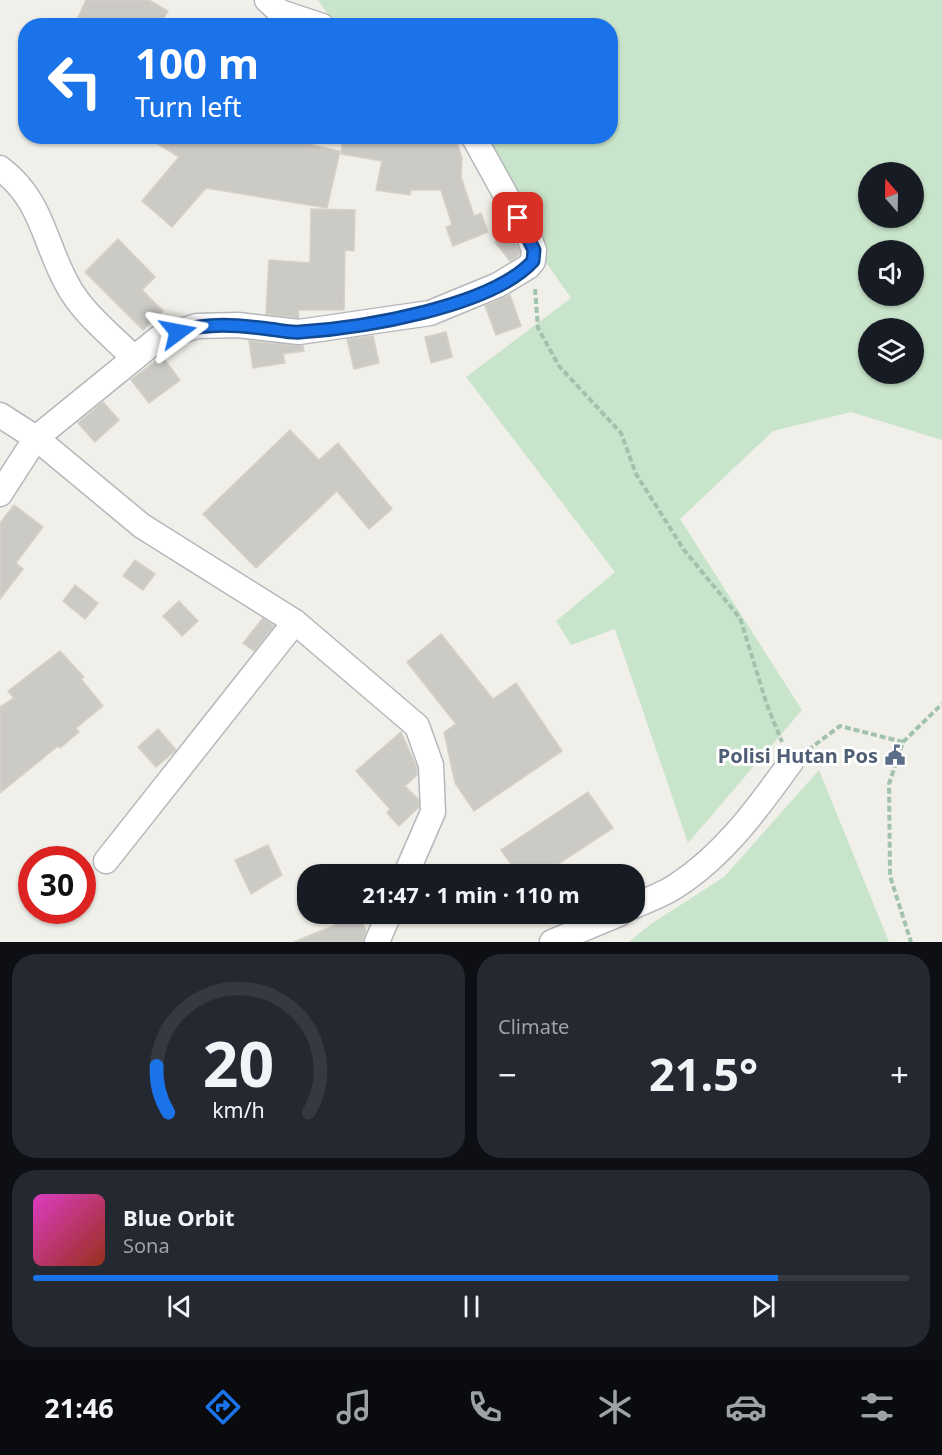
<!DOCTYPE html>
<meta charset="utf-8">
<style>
:root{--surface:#171b24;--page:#242831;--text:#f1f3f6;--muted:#9ea1a6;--line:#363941;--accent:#1a73e8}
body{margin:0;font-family:"Noto Sans",sans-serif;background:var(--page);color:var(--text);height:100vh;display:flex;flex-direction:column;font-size:22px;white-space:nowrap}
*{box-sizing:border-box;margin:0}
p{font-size:20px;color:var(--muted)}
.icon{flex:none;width:33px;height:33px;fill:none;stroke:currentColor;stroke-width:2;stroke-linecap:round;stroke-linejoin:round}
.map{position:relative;height:942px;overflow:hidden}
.panel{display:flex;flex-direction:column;gap:12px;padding:12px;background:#0d0f14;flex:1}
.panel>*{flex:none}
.guide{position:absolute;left:18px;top:18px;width:600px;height:126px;border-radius:24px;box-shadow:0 2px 4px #0004;background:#1a73e8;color:#fff;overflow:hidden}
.needle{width:39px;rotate:340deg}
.tools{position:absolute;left:858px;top:162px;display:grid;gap:12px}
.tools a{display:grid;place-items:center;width:66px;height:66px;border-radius:50%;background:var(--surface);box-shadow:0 2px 4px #0004;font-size:30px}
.speed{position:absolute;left:18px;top:846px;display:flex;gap:12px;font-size:30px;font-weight:700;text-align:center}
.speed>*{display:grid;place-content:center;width:78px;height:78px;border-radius:50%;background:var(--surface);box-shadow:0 2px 4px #0004;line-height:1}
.speed .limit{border:9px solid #d22;background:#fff;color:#111}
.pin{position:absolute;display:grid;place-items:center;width:51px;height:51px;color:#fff;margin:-26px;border-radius:12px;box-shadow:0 3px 9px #0006}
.me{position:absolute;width:66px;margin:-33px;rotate:77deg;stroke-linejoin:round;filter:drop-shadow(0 0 4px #0008)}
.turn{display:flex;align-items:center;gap:21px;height:126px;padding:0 18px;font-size:27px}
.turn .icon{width:78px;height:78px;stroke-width:2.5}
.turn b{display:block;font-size:42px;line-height:51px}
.big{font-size:45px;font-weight:700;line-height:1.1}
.panel .card{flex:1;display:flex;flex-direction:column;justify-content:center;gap:9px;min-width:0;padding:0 21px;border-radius:24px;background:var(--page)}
.panel .dial{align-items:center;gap:0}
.dial svg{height:156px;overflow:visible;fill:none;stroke:var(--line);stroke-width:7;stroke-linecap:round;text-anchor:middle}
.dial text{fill:var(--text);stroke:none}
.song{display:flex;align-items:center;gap:18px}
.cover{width:72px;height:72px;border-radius:9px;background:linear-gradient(135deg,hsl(310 70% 55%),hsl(10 70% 35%))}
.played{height:6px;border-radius:3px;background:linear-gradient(90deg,var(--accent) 85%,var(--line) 85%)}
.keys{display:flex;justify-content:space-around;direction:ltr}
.heat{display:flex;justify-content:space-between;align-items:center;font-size:33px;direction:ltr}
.panel .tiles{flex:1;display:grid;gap:12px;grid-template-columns:1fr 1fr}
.card:last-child{grid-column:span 2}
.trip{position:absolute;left:297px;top:864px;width:348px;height:60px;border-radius:24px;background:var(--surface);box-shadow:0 2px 4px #0004;font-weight:700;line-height:60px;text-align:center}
.menu{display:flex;height:96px;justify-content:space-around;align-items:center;background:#090b0e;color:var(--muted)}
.menu .icon{width:42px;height:42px}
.menu .selected{color:var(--accent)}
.menu b{font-size:27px;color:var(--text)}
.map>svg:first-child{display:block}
.green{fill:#c8e4ca;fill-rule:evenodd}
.building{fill:#cbcac5;stroke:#d4d1c7;stroke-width:1.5}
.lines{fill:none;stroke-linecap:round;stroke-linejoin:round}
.minor-casing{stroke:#b5b7bb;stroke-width:27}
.path{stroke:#a1c3ad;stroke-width:4;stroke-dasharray:6 3;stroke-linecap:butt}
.minor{stroke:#fff;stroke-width:24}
.route-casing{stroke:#114b97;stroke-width:15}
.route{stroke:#1a73e8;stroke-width:10}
.labels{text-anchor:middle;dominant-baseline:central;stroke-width:6;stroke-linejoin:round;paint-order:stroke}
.service-label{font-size:20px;font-weight:bold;fill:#4e5e75;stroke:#fff;text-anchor:end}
</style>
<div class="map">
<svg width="942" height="942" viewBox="0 0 942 942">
<rect width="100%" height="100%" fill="#f0efe9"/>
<g class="green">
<path d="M318,0h624v440l-91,-28 -78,19 -93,88 122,191 -114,133 -73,-214 -44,16 -15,-24 59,-49 -149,-195 105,-79 -87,-124 -1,-37 127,-1v-110l-275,-1zM868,172h46v46h-46zM868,250h46v46h-46zM868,328h46v46h-46z"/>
<path d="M819,770l70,172h-260l22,-18 73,-47z"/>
</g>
<g class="building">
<path d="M86,0h63l19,11 -9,15h-85z"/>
<path d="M145,136h154l-1,6 42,9 -13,57 -121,-20 -34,39 -30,-26 37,-44z"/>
<path d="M343,136h112l7,22 -1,19 13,39 7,-3 7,19 -35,14 -7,-19 6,-2 -11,-35h-30l-1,5 -34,-5 6,-29 -41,-7z"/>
<path d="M311,209l44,1 -1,41 -9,-1 -1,60h-46l1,8 -33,-4 3,-54 41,3z"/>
<path d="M509,231l11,21 -1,4 -9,5 -15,-19z"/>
<path d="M118,239l37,38 -13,13 21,21 -20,19 -58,-58z"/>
<path d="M510,295l11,31 -25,9 -11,-29z"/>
<path d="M446,332l6,25 -21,6 -6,-26z"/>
<path d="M373,336l6,27 -25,6 -7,-30z"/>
<path d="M249,341l54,5 1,5 -21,3 2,9 -32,5z"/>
<path d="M162,356l18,24 -31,23 -18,-23z"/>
<path d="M103,402l16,18 -24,22 -17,-19z"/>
<path d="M290,430l29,30 19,-17 54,66 -23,20 -32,-38 -81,77 -53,-54z"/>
<path d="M14,505l29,22 -27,36 7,6 -23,30v-76z"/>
<path d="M135,560l20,14 -12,16 -20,-14z"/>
<path d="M75,585l23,18 -13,16 -22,-18z"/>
<path d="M179,601l19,20 -16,15 -19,-20z"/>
<path d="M263,618l11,8 -20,25 -11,-8z"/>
<path d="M441,634l52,65 23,-16 46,68 -88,60 -19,-28 -11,-51 12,-8 -49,-62z"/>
<path d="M60,651l24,26 -3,2 22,27 -27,22 3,4 -19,16 -2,-2 -58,47v-86l14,-9 -6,-7z"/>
<path d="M158,729l18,21 -20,17 -18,-20z"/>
<path d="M401,732l16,36v7l-12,11 13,13 1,8 -20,19 -12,-13 3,-4 -34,-38z"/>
<path d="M588,792l25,36 -70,46h-25l-17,-24z"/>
<path d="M268,845l14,30 -31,19 -16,-34z"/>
<path d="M359,915l7,16 -3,11h-69z"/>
</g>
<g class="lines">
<g class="minor-casing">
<g id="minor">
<path d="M267,0l13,12 42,14"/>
<path d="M0,168c42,32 43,71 66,114 15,30 44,52 68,76"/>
<path d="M0,415l36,23 106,88 153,96 122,104 14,39 2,47 -27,62"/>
<path d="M0,494l36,-56 123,-100 38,-12 41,-1 61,7 131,-19 68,-28 30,-18 5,-6 1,-11 -5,-13 -56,-101"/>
<path d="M106,861l189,-239"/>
<path d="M634,906c14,-6 30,-12 42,-20 48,-31 82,-78 115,-124"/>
<path d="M377,942l12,-28"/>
<path d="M552,942l67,-28"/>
</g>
</g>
<g class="path">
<path d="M535,289l3,39 21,38 62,67 15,41 48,76 56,68 27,87 15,37"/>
<path d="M903,742l39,-38"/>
<path d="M808,750l32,-24 63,16 -14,42 1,92 21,66"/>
</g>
<use href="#minor" class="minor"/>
</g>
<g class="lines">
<g class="route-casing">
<path id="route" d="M178,332c30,-10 60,-7 91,-3 10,1 21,4 31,3 62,-4 191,-25 233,-71l1,-11 -16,-32"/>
</g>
<use href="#route" class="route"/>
</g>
<defs>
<g id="civic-bare" transform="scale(1.62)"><path d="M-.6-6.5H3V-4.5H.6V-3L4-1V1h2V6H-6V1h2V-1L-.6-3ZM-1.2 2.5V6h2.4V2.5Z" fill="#5c6f8a" stroke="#fff" stroke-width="2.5" paint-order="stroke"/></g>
</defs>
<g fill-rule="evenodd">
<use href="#civic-bare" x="895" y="755"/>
</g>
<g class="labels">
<g class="service-label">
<text x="878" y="755">Polisi Hutan Pos</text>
</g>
</g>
</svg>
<div class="tools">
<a><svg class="needle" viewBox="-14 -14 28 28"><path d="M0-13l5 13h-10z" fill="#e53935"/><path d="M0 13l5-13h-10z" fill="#9ea1a6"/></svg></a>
<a><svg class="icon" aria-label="sound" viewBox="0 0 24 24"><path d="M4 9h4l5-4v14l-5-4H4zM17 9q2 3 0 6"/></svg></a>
<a><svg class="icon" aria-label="layers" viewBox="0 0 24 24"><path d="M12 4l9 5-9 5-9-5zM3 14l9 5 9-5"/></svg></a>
</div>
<div class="speed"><div class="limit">30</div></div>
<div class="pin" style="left:518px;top:218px;background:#d93025"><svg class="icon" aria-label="arrive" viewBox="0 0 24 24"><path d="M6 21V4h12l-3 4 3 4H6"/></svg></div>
<svg class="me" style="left:178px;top:332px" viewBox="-20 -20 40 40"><path d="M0-17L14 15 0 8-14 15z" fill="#1a73e8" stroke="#fff" stroke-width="4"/></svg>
<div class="trip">21:47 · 1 min · 110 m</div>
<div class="guide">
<div class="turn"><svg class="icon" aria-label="left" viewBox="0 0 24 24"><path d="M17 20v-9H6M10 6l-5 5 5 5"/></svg><div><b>100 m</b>Turn left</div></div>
</div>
</div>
<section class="panel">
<div class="tiles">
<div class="card dial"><svg viewBox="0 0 100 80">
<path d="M14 69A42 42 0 1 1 86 69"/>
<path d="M14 69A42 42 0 0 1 8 45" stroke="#1a73e8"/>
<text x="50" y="56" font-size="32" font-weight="700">20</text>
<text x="50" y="72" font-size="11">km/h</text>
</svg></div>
<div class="card"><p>Climate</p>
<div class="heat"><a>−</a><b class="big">21.5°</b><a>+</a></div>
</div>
<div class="card">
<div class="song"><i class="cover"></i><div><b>Blue Orbit</b><p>Sona</p></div></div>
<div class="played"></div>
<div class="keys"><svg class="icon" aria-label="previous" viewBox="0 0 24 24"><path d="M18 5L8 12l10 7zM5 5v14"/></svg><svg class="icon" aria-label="pause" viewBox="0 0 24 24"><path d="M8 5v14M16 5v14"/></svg><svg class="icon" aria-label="next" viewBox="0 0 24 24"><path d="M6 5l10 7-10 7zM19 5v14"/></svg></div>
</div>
</div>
</section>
<nav class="menu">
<b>21:46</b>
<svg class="icon selected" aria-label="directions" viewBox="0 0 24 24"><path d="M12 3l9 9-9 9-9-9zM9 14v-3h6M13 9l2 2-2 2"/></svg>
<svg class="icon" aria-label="music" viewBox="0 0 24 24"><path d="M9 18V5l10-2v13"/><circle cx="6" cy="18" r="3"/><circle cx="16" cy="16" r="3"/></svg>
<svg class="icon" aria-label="phone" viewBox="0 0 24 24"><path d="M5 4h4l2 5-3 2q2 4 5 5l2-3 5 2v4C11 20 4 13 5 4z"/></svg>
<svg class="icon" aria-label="climate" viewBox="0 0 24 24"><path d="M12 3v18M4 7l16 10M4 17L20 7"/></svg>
<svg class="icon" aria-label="car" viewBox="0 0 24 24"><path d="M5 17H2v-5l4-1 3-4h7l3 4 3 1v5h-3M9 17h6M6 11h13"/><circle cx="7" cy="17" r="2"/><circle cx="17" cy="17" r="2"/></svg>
<svg class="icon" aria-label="filters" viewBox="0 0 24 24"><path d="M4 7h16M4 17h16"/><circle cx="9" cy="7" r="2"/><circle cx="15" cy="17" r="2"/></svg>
</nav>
